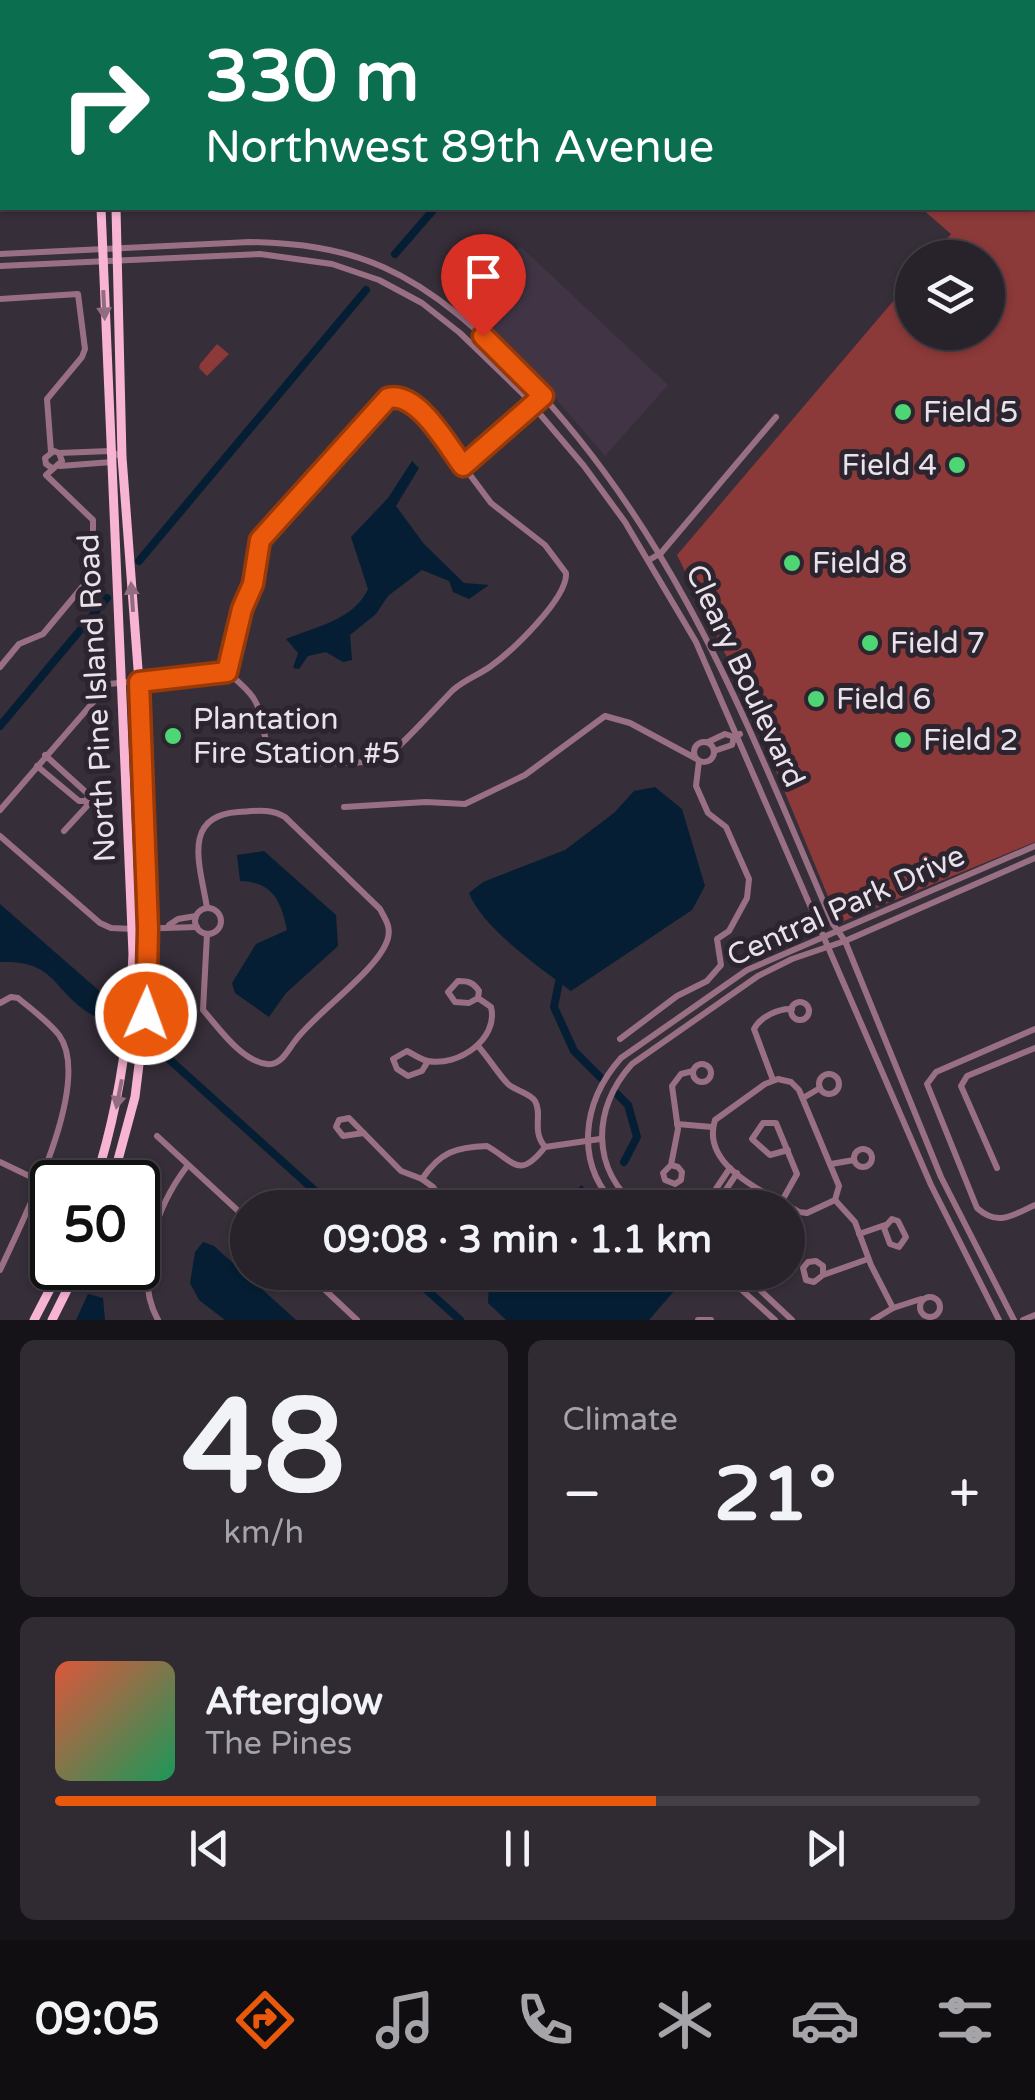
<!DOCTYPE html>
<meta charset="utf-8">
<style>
:root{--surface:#28222b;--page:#302a33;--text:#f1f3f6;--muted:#a5a4a9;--line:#443f47;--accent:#ea580c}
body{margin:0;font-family:"Varela Round",sans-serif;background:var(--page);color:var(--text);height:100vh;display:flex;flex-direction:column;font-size:38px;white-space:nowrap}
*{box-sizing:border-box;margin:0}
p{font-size:32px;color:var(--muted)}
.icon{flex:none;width:55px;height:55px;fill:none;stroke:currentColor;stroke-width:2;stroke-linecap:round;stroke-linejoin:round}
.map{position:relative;height:1320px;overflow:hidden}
.side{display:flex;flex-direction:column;gap:20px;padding:20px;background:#161318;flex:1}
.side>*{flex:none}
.banner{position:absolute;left:0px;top:0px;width:1035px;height:210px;box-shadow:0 2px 8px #0004,0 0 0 2px var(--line);background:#0b6e4f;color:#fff;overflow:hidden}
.fabs{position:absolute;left:895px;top:240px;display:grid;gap:20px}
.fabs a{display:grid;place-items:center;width:110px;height:110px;border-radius:50%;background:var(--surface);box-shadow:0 2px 8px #0004,0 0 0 2px var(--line);font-size:50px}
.speed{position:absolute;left:30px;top:1160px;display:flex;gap:20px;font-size:50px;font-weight:700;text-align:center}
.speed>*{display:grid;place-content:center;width:130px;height:130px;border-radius:50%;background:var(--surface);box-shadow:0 2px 8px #0004,0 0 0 2px var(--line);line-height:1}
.speed .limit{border:5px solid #111;border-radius:15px;background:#fff;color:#111}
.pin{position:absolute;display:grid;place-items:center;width:85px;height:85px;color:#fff;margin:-102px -42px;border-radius:50% 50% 50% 0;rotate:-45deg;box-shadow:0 0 10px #0007}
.pin .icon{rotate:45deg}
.me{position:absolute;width:110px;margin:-55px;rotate:2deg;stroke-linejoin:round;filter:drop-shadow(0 0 8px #0008)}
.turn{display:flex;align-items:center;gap:35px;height:210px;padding:0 40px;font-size:45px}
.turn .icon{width:130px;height:130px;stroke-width:2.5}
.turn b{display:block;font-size:70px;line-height:85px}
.big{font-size:75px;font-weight:700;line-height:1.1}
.side .card{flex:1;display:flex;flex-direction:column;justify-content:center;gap:15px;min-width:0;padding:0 35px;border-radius:15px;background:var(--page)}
.side .dial{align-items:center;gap:0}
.dial b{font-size:130px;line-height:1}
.song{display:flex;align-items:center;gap:30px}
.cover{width:120px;height:120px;border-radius:15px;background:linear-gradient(135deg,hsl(10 70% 55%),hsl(150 70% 35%))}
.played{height:10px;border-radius:5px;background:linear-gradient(90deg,var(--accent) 65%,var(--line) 65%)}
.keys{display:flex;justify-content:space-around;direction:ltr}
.heat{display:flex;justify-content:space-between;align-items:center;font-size:55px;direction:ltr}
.side .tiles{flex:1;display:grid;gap:20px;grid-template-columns:1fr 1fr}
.card:last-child{grid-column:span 2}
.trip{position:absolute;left:230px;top:1190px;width:575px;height:100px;border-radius:50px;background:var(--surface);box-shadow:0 2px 8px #0004,0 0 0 2px var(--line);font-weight:700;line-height:100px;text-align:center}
.tabs{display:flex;height:160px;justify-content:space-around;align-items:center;background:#100e11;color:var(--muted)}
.tabs .icon{width:70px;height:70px}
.tabs .on{color:var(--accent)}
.tabs b{font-size:45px;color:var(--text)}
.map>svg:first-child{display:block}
.built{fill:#413545}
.green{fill:#8b3939}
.water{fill:#061e33}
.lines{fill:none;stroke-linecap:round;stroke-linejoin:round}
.canal{stroke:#061e33;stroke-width:8}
.minor{stroke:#997083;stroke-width:6}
.major{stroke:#f7b4d3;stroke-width:9}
.oneway{fill:#926c81}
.route-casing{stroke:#983908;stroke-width:25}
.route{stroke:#ea580c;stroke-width:18}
.poi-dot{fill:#4ed675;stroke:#2c242f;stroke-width:4}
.labels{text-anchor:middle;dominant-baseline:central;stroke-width:10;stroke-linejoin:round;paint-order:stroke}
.poi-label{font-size:30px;fill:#e8e3ea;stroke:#2c242f;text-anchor:start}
.street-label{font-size:30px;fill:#e8e3ea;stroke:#2c242f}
</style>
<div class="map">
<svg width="1035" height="1320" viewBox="0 0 1035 1320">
<rect width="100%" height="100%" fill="#362e39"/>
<path class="built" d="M520,246l148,139 -63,71 -72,-84 -67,-63z"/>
<g class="green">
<path d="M685,0h350v842l-196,81 -99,-239 -63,-129 235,-276v53h76v-74l-57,-1 20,-23 -30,-26h111v-206z"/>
<path d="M217,344l12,10 -22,22 -8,-8 1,-4z"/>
</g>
<g class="water">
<path d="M412,461l7,7 -23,38 28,38 40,39 25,2 -20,14 -16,-7 -4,-11 -27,-11 -34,26 -12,18 -26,21 2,25 -9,2 -17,-10 -18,4 -9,13 -6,-1 5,-15 -12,-14c29,-12 68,-19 82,-50l-17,-52 37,-39z"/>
<path d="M655,787l27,22 23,77 -13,24 -121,81c-30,-23 -88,-62 -102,-98l14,-11 82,-32 49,-37 20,-22z"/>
<path d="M264,851l72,64 2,31 -52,47 -17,24 -34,-24 -3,-10 24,-39 31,-14c-6,-29 -14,-48 -47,-49l-3,-26z"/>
<path d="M0,904l120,105 -2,20c-9,-7 -19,-9 -29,-16 -38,-25 -34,-53 -89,-51z"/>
<path d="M582,1185l13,22h-39z"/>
<path d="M203,1242l11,4 82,74h-71l-26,-20 -9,-17 5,-31z"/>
<path d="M499,1272l180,1 2,10 -32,37h-143l-18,-17 1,-19z"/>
<path d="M88,1294l15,4 2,22h-29z"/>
</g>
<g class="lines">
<g class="canal">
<path d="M608,2l2,-2"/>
<path d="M395,254l40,-46"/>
<path d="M139,561l227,-271"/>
<path d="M0,726l107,-128"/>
<path d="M559,982l-5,25 20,44 27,27"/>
<path d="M151,1043l183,165"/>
<path d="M616,1093l12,12 9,32 -13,25"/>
<path d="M407,1272l53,48"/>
</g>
<g class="minor">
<path d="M307,0l3,2"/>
<path d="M399,0l3,2"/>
<path d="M433,0l2,2"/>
<path d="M175,2v-2"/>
<path d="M522,2l2,-2"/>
<path d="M996,2l2,-2"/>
<path d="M1032,204l3,2"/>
<path d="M0,254l250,-12c46,1 90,6 133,25 54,24 97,65 138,106 157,162 225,349 312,551l12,17 96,236 73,143"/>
<path d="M0,266l260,-12 72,10 47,16 43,23 38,30 62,60 62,73 41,56 71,120 235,543 68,135"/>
<path d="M0,299l78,-5 7,55 -3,8 -35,42 4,53"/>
<path d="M59,453l51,-2 12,6"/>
<path d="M60,466l52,-4"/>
<path d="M463,466l80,-69"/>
<path d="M649,560l12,-7 115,-136"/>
<path d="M0,667l19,-23 24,-10 50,-60v-54l-47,-45 16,-14 -3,-8 -5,-2 -9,7 1,6 6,4"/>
<circle cx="704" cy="752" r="10"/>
<path d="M708,742l17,-8 9,3"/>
<path d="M714,751l18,-6 2,-8 6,-3"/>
<path d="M45,755l43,39 -1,7"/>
<path d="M37,766l42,35h8"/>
<path d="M344,807l82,-5 39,2 60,-29 80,-59 25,7 65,35"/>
<path d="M0,810l109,-126 118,-12 15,-63 11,-24 2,-33 5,-11 128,-143 13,-1 19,11 71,95 54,42 21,28c2,25 -54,78 -75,93 -12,9 -26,13 -38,24 -13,13 -59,65 -71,69 -16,5 -75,6 -91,1 -38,-12 -21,-36 -37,-61 -7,-11 -18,-19 -27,-27"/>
<path d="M64,831l23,-25v-5"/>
<path d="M0,836l100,87 11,5 22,1 64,-2"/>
<circle cx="208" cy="921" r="13"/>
<path d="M169,925l9,-6 18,-3"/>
<path d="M207,934l-4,76c16,18 38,51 64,54 14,2 20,-13 28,-23 21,-29 85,-72 93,-103 3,-12 -3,-19 -8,-29l-95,-92c-15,-9 -29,-6 -47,-5 -58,4 -37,56 -31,96"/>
<circle cx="800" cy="1011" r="9"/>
<path d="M0,1003l11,-6 7,1c13,11 30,23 41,37 35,48 -37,187 -59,235"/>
<path d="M1035,1029l-99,43 -9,12 50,124c21,19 36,7 58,-3"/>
<path d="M620,1039l57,-43 30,-15 14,-16 -4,-26 12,-8 18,-33 2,-19 -23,-52 -18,-14 -12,-27 3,-25"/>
<path d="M478,1046c10,11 21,29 30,38 8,7 22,9 27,17 8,14 -4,29 10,46"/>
<path d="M428,1061l-6,10 -14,5 -11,-7 -4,-10 14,-8c6,3 14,9 21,10 30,6 71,-22 63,-54l-13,-9 1,-7c-6,-9 -11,-10 -21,-10l-10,11 7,10 14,1 9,-5"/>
<circle cx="702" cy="1073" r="9"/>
<circle cx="829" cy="1084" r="10"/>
<path d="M778,1079l13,3 8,8 40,96 -4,14 -28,13 -8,-1c-33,-20 -99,-45 -84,-92l50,-36z"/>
<path d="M773,1080l-19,-51c6,-12 25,-21 38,-20"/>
<path d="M803,1098l17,-10"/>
<path d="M677,1124l35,3"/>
<path d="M364,1133l-21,3 -7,-9 3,-7 10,-2 52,53 21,8 11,8 14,21"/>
<path d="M157,1136l91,84"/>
<path d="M545,1147l55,-8"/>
<circle cx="863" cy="1158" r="9"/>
<path d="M0,1162l52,25"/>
<path d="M831,1164l23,-4"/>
<path d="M671,1165l7,2 4,5 -1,8 -6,4 -10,-4 -2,-7 8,-8 7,-36 -6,-43 9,-12 12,-3"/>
<path d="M997,1168l-36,-82 6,-10 68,-28"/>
<path d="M422,1179c18,-27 34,-32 65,-33 28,16 32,34 58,1"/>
<path d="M835,1200l20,22 16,43 22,43"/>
<path d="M619,1208c-46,-43 -37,-106 2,-150l126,-88 288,-124"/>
<path d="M639,1208c-49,-38 -47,-100 -7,-144l126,-88 34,-17 53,-18 190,-83"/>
<path d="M703,1208l27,-40"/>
<path d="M714,1208l23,-35"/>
<path d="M778,1208l19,-34 -21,-51h-13l-11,16 18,16 18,-5"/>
<path d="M892,1219l6,2 8,16 -7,10 -9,-3 -6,-16z"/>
<path d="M859,1234l26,-9"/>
<path d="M306,1272l51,48"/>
<path d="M722,1272l53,48"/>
<path d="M741,1272l51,48"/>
<path d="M823,1275v-9l-7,-5 -8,1 -5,6 3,12 8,2 9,-7 45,-16"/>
<circle cx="930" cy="1307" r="10"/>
<path d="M158,1320c-26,-47 -1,-115 30,-155"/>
<path d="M698,1320h13"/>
<path d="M873,1320l20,-12 28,-9"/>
<path d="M1023,1320l12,-5"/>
</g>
<g class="major">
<path d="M139,2l1,-2"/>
<path d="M157,2l1,-2"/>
<path d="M95,1182c24,-75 35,-149 38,-228l-32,-746"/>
<path d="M112,1182l23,-85 13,-106 -9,-309 -17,-225 -6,-249"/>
<path d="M34,1320l27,-52"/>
<path d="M52,1320l26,-52"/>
</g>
</g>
<defs><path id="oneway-solid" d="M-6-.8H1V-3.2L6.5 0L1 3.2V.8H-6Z" transform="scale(2.5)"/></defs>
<g class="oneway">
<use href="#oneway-solid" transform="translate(104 305) rotate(87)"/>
<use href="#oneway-solid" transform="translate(132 597) rotate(-94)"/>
<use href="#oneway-solid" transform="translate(119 1094) rotate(101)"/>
</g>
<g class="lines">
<g class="route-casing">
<path id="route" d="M146,1014l2,-85 -9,-247 88,-10 15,-63 11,-25 7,-44 128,-142c30,-7 59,47 75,68l80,-70 -60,-60"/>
</g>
<use href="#route" class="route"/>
</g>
<g class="poi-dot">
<circle cx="903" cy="412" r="10"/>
<circle cx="957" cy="465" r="10"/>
<circle cx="792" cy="563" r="10"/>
<circle cx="870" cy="643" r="10"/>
<circle cx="816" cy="699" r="10"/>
<circle cx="173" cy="736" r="10"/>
<circle cx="903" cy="740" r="10"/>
</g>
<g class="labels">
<g class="poi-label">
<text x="923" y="412">Field 5</text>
<text x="937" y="465" text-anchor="end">Field 4</text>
<text x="812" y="563">Field 8</text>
<text x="890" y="643">Field 7</text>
<text x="836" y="699">Field 6</text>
<text x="193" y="719">Plantation<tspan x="193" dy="34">Fire Station #5</tspan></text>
<text x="923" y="740">Field 2</text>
</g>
<g class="street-label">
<text transform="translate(745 676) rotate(65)">Cleary Boulevard</text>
<text transform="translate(97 698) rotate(-93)">North Pine Island Road</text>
<text transform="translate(846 906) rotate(-24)">Central Park Drive</text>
</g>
</g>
</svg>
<div class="fabs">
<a><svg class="icon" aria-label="layers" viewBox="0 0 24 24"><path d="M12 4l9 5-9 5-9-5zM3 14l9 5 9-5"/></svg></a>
</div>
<div class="speed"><div class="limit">50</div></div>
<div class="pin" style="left:483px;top:336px;background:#d93025"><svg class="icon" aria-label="arrive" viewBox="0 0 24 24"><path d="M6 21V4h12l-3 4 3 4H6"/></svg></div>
<svg class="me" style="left:146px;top:1014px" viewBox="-20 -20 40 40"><circle r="17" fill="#ea580c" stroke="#fff" stroke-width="3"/><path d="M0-11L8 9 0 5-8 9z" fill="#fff"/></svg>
<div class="trip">09:08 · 3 min · 1.1 km</div>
<div class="banner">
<div class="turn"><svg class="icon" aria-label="right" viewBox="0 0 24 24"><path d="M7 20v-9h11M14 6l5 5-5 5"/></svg><div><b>330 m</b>Northwest 89th Avenue</div></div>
</div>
</div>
<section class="side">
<div class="tiles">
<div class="card dial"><b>48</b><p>km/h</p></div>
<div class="card"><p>Climate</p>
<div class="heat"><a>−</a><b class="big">21°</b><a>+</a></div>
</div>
<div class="card">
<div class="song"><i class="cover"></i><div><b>Afterglow</b><p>The Pines</p></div></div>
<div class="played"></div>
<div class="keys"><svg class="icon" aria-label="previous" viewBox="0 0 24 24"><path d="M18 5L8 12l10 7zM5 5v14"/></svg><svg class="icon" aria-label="pause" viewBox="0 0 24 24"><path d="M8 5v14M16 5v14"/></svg><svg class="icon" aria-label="next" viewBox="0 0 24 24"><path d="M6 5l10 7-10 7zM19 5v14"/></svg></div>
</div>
</div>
</section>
<nav class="tabs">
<b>09:05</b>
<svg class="icon on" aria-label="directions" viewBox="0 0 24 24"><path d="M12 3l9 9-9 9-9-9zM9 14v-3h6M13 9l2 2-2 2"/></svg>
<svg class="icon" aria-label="music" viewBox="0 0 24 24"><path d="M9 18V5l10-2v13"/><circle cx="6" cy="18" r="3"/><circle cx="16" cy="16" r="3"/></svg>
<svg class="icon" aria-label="phone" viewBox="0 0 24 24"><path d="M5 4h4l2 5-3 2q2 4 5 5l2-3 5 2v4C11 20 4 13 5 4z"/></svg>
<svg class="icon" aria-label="climate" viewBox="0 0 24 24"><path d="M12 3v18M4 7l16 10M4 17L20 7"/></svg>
<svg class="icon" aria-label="car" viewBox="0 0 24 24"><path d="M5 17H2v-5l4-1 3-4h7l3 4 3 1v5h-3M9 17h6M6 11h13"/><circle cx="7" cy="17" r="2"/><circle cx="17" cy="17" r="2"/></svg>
<svg class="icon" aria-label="filters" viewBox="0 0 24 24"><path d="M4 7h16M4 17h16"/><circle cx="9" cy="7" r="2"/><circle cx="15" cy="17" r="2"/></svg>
</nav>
